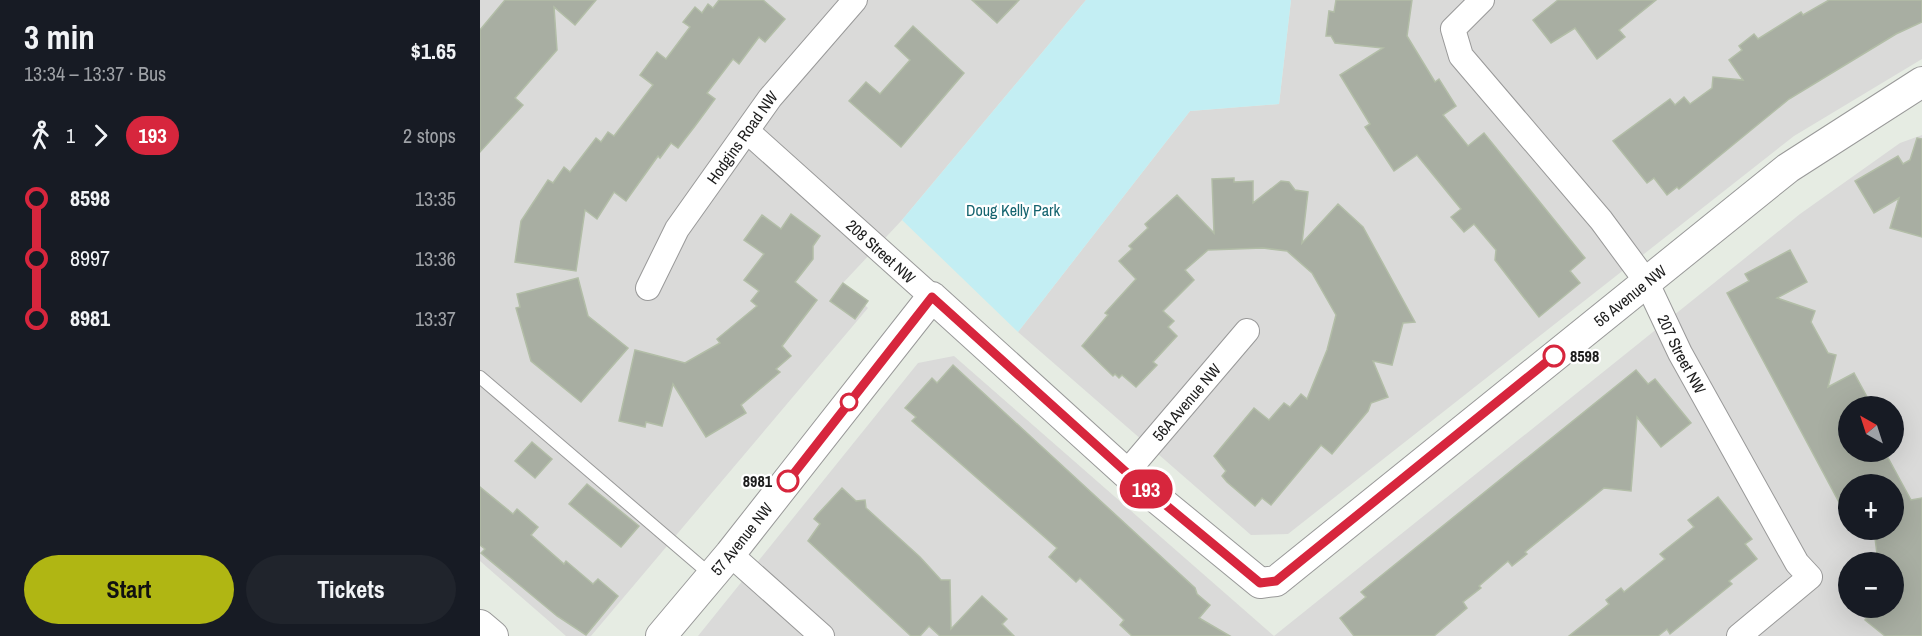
<!DOCTYPE html>
<html lang="en">
<head>
<meta charset="utf-8">
<style>
  body { margin:0; font-family:"Archivo Narrow",sans-serif; background:#20242c; color:#f1f3f6; height:100vh; display:flex; flex-direction:column; font-size:22px; white-space:nowrap }
  * { box-sizing:border-box; margin:0 }
  p { font-size:20px; color:#9ea1a6 }
  .icon { flex:none; width:33px; height:33px; fill:none; stroke:currentColor; stroke-width:2; stroke-linecap:round; stroke-linejoin:round }
  .map { position:relative; flex:1; overflow:hidden }
  .drawer { display:flex; flex-direction:column; background:#171b24; width:480px }
  .drawer>* { flex:none }
  .badge { padding:0 12px; border-radius:20px; font-size:21px; line-height:39px }
  .needle { width:39px; rotate:321deg }
  .fabs { position:absolute; left:1358px; top:396px; display:grid; gap:12px }
  .fabs a { display:grid; place-items:center; width:66px; height:66px; border-radius:50%; background:#171b24; box-shadow:0 6px 24px #0002; font-size:30px }
  .map>.badge { position:absolute; translate:-50% -50%; box-shadow:0 0 0 3px #fff }
  .legs { display:flex; align-items:center; gap:9px; height:66px; padding:0 24px; font-size:20px }
  .legs p { margin-inline-start:auto }
  .head { display:flex; align-items:center; justify-content:space-between; height:102px; padding:0 24px }
  h1 { font-size:33px; font-weight:700; line-height:45px }
  .button { display:flex; gap:12px; margin-top:auto; padding:12px 24px }
  .button a { flex:1; height:69px; border-radius:36px; background:#b0b613; color:#111; font-size:24px; font-weight:700; line-height:69px; text-align:center }
  .button a+a { background:#20242c; color:#f1f3f6 }
  ul { padding:0 24px; list-style:none }
  li { display:flex; align-items:center; gap:21px; height:60px; font-size:22px }
  li i { display:grid; place-items:center; width:9px; height:100%; margin:0 8px; background:currentColor }
  li i::after { content:''; width:15px; height:15px; margin:-8px; border:4px solid; border-radius:50%; background:#171b24 }
  li p { margin-inline-start:auto }
  li:first-child i { background:linear-gradient(#0000 50%,currentColor 0) }
  li:last-child i { background:linear-gradient(currentColor 50%,#0000 0) }
  main { display:flex; flex:1; min-height:0 }
  .map>svg:first-child { display:block }
</style>
</head>
<body>
<main>
<section class="drawer">
<div class="head"><div><h1>3 min</h1><p>13:34 – 13:37 · Bus</p></div><b>$1.65</b></div>
<div class="legs"><svg class="icon" aria-label="walk" viewBox="0 0 24 24"><circle cx="13" cy="4" r="2"/><path d="M13 8l-2 6 4 7M11 14l-3 7M7 12l3-4h3l4 4"/></svg>1<svg class="icon" aria-label="forward" viewBox="0 0 24 24"><path d="M9 5l7 7-7 7"/></svg><b class="badge" style="background:#d7263d;color:#fff">193</b><p>2 stops</p></div>
<ul>
<li><i style="color:#d7263d"></i><b>8598</b><p>13:35</p></li>
<li><i style="color:#d7263d"></i><span>8997</span><p>13:36</p></li>
<li><i style="color:#d7263d"></i><b>8981</b><p>13:37</p></li>
</ul>
<div class="button"><a>Start</a><a>Tickets</a></div>
</section>
<div class="map">
<svg width="1442" height="636" viewBox="0 0 1442 636">
  <rect width="100%" height="100%" fill="#e6ece3"/>
  <g fill="#dadad9" fill-rule="evenodd">
    <path d="M0,0H606L422,220L362,284L388,308L111,636H86L0,561Z"/>
    <path d="M811,0H1442V59L1314,136L808,534L771,535L538,332L710,111L799,104Z"/>
    <path d="M1442,135V636H218L438,363L474,356L794,636L1320,214L1420,143ZM1368,406H1413V452H1368ZM1368,484H1413V530H1368ZM1368,562H1413V608H1368Z"/>
  </g>
  <path fill="#c3eef3" d="M606,0H811L799,104L710,111L538,332L422,220Z"/>
  <g fill="#a8aea2" stroke="#b2bda7" stroke-width="1.5">
    <path d="M25,0H116L95,25L74,7L77,50L35,98L43,105L0,152V30Z"/>
    <path d="M239,0H283L305,19L285,42L279,37L259,64L253,59L227,93L235,99L215,126L198,148L191,143L180,158L178,156L146,201L134,192L117,219L105,210L96,271L35,262L41,221L68,180L73,183L84,167L90,172L116,138L121,142L128,132L134,136L173,85L160,75L177,52L186,59L210,27L203,22L215,7L222,13L228,4L233,8Z"/>
    <path d="M492,0H539L517,23Z"/>
    <path d="M856,0H932L927,36L955,82L959,79L976,106L963,115L988,146L1004,133L1105,258L1090,271L1100,283L1059,317L1015,260L1016,250L994,224L984,232L971,217L981,209L937,155L914,171L885,127L890,124L860,75L903,48L855,43L851,36H846L849,11L854,12Z"/>
    <path d="M1078,0H1176L1139,30L1145,37L1117,59L1095,28L1071,43L1053,20Z"/>
    <path d="M1349,0H1442V22L1416,34L1309,99L1199,189L1197,187L1187,195L1174,178L1167,183L1133,141L1190,99L1195,105L1204,97L1210,104L1232,88L1233,77L1263,80L1249,60L1262,50L1259,46L1274,34L1278,39L1321,12L1323,15Z"/>
    <path d="M433,26L484,73L421,147L369,101L386,82L400,94L430,60L415,46Z"/>
    <path d="M1437,138L1442,139V237L1410,228L1419,198L1394,213L1375,181L1418,156L1423,164L1430,160Z"/>
    <path d="M754,178V182L773,181V203L801,181L809,182L815,190L828,192L822,243L858,204L883,227L935,322L923,323L912,365L893,361L908,397L891,403L888,411L852,454L841,445L791,505L782,498L775,506L747,482L742,476L746,471L734,456L774,408L789,420L804,403L810,407L821,394L827,399L847,350L856,315L832,273L807,251L783,248L728,250L705,270L714,280L683,311L694,321L688,327L697,336L673,362L677,365L656,387L642,375L639,378L635,374L633,376L602,346L628,315L625,313L656,279L639,261L652,249L649,246L668,228L665,224L697,195L734,233L732,179Z"/>
    <path d="M311,214L340,236L333,246V259L315,282L337,300L302,346L311,356L296,369L300,372L261,405L266,413L226,437L193,384L182,426L166,422L165,427L139,421L155,350L205,363L240,343L237,339L277,306L271,301L279,291L264,280L284,254L264,240L282,215L301,229Z"/>
    <path d="M1310,250L1327,282L1297,298L1335,311L1331,322L1348,353L1356,355L1348,387L1374,373L1392,406H1368V452H1394L1401,459L1407,456L1431,500L1442,498V636H1405L1385,620L1395,608H1413V562H1398L1394,530H1413V484H1368V519L1247,293L1269,281L1265,274Z"/>
    <path d="M98,278L108,316L148,348L101,402L51,361L36,308L40,307L37,294Z"/>
    <path d="M363,283L388,301L375,319L350,301Z"/>
    <path d="M473,365L715,588L717,594L730,605L719,618L750,636H652L640,625L644,620L600,578L596,582L569,557L577,548L432,421L436,417L425,408L452,378L457,383Z"/>
    <path d="M1156,370L1168,384L1175,379L1211,423L1181,447L1157,417L1151,491L1124,488L1045,552L1047,554L1032,566L1028,561L999,586L1001,588L983,602L987,608L954,636H874L860,618L886,597L881,592Z"/>
    <path d="M52,442L72,459L55,478L35,461Z"/>
    <path d="M107,484L159,526L141,547L89,504Z"/>
    <path d="M0,487L33,514L37,509L58,527L51,535L84,564L86,561L113,584L118,579L138,596L106,635L77,616L1,553L5,549L0,545Z"/>
    <path d="M362,488L376,501L385,500L386,508L440,557L461,580H470L471,629L502,596L527,619L522,624L534,636H460L449,626L440,636H431L328,541L340,524L334,519L337,515Z"/>
    <path d="M1238,497L1272,539L1265,544L1277,559L1249,581L1252,584L1190,634L1187,629L1178,636H1089L1129,604L1126,600L1141,588L1144,592L1185,559L1180,554L1214,527L1208,520Z"/>
  </g>
  <g fill="none" stroke-linecap="round" stroke-linejoin="round">
    <defs>
      <path id="service" d="M0,377L231,575"/>
      <g id="minor">
        <path id="s1" d="M1002,0L973,29L981,56L1121,220L1166,281L1200,353L1317,563L1330,577L1259,636"/>
        <path id="s2" d="M267,131L452,297"/>
        <path id="s3" d="M168,288L197,229L290,98L375,0"/>
        <path id="s4" d="M646,473L767,331"/>
        <path d="M250,554L342,636"/>
      </g>
      <g id="tertiary">
        <path d="M0,625L13,636"/>
        <path id="s5" d="M181,636L250,554L452,297L646,473L780,583L796,581L1308,168L1442,82"/>
      </g>
    </defs>
    <use href="#service" stroke="#999" stroke-width="14"/>
    <use href="#minor" stroke="#999" stroke-width="26"/>
    <use href="#tertiary" stroke="#999" stroke-width="32"/>
    <use href="#service" stroke="#fff" stroke-width="12"/>
    <use href="#minor" stroke="#fff" stroke-width="24"/>
    <use href="#tertiary" stroke="#fff" stroke-width="30"/>
  </g>
  <g fill="none" stroke-linecap="round" stroke-linejoin="round">
    <defs>
      <path id="line-1" d="M308,481L452,297L646,472L780,583L796,581L1074,356"/>
    </defs>
    <use href="#line-1" stroke="#fff" stroke-width="14"/>
    <use href="#line-1" stroke="#d7263d" stroke-width="9"/>
  </g>
  <g fill="#fff" stroke="#d7263d" stroke-width="3">
    <circle cx="1074" cy="356" r="10"/>
    <circle cx="369" cy="402" r="8"/>
    <circle cx="308" cy="481" r="10"/>
  </g>
  <g text-anchor="middle" dominant-baseline="central" stroke-width="4.5" stroke-linejoin="round" paint-order="stroke">
    <g font-size="16" fill="#1c1c1c" stroke="#fff">
      <text stroke="none"><textPath href="#s3" startOffset="178">Hodgins Road NW</textPath></text>
      <text stroke="none"><textPath href="#s2" startOffset="180">208 Street NW</textPath></text>
      <text stroke="none"><textPath href="#s5" startOffset="1340">56 Avenue NW</textPath></text>
      <text stroke="none"><textPath href="#s1" startOffset="442">207 Street NW</textPath></text>
      <text stroke="none"><textPath href="#s4" startOffset="93">56A Avenue NW</textPath></text>
      <text stroke="none"><textPath href="#s5" startOffset="126">57 Avenue NW</textPath></text>
    </g>
    <g font-size="16" fill="#15646f" stroke="#fff">
      <text x="533" y="210">Doug Kelly Park</text>
    </g>
    <g font-size="16" font-weight="bold" fill="#1c1c1c" stroke="#fff" text-anchor="start">
      <text x="1090" y="356">8598</text>
      <text x="292" y="481" text-anchor="end">8981</text>
    </g>
  </g>
</svg>
<div class="fabs">
<a><svg class="needle" viewBox="-14 -14 28 28"><path d="M0-13l5 13h-10z" fill="#e53935"/><path d="M0 13l5-13h-10z" fill="#9ea1a6"/></svg></a>
<a>+</a>
<a>−</a>
</div>
<b class="badge" style="left:666px;top:489px;background:#d7263d;color:#fff">193</b>
</div>
</main>
</body>
</html>
